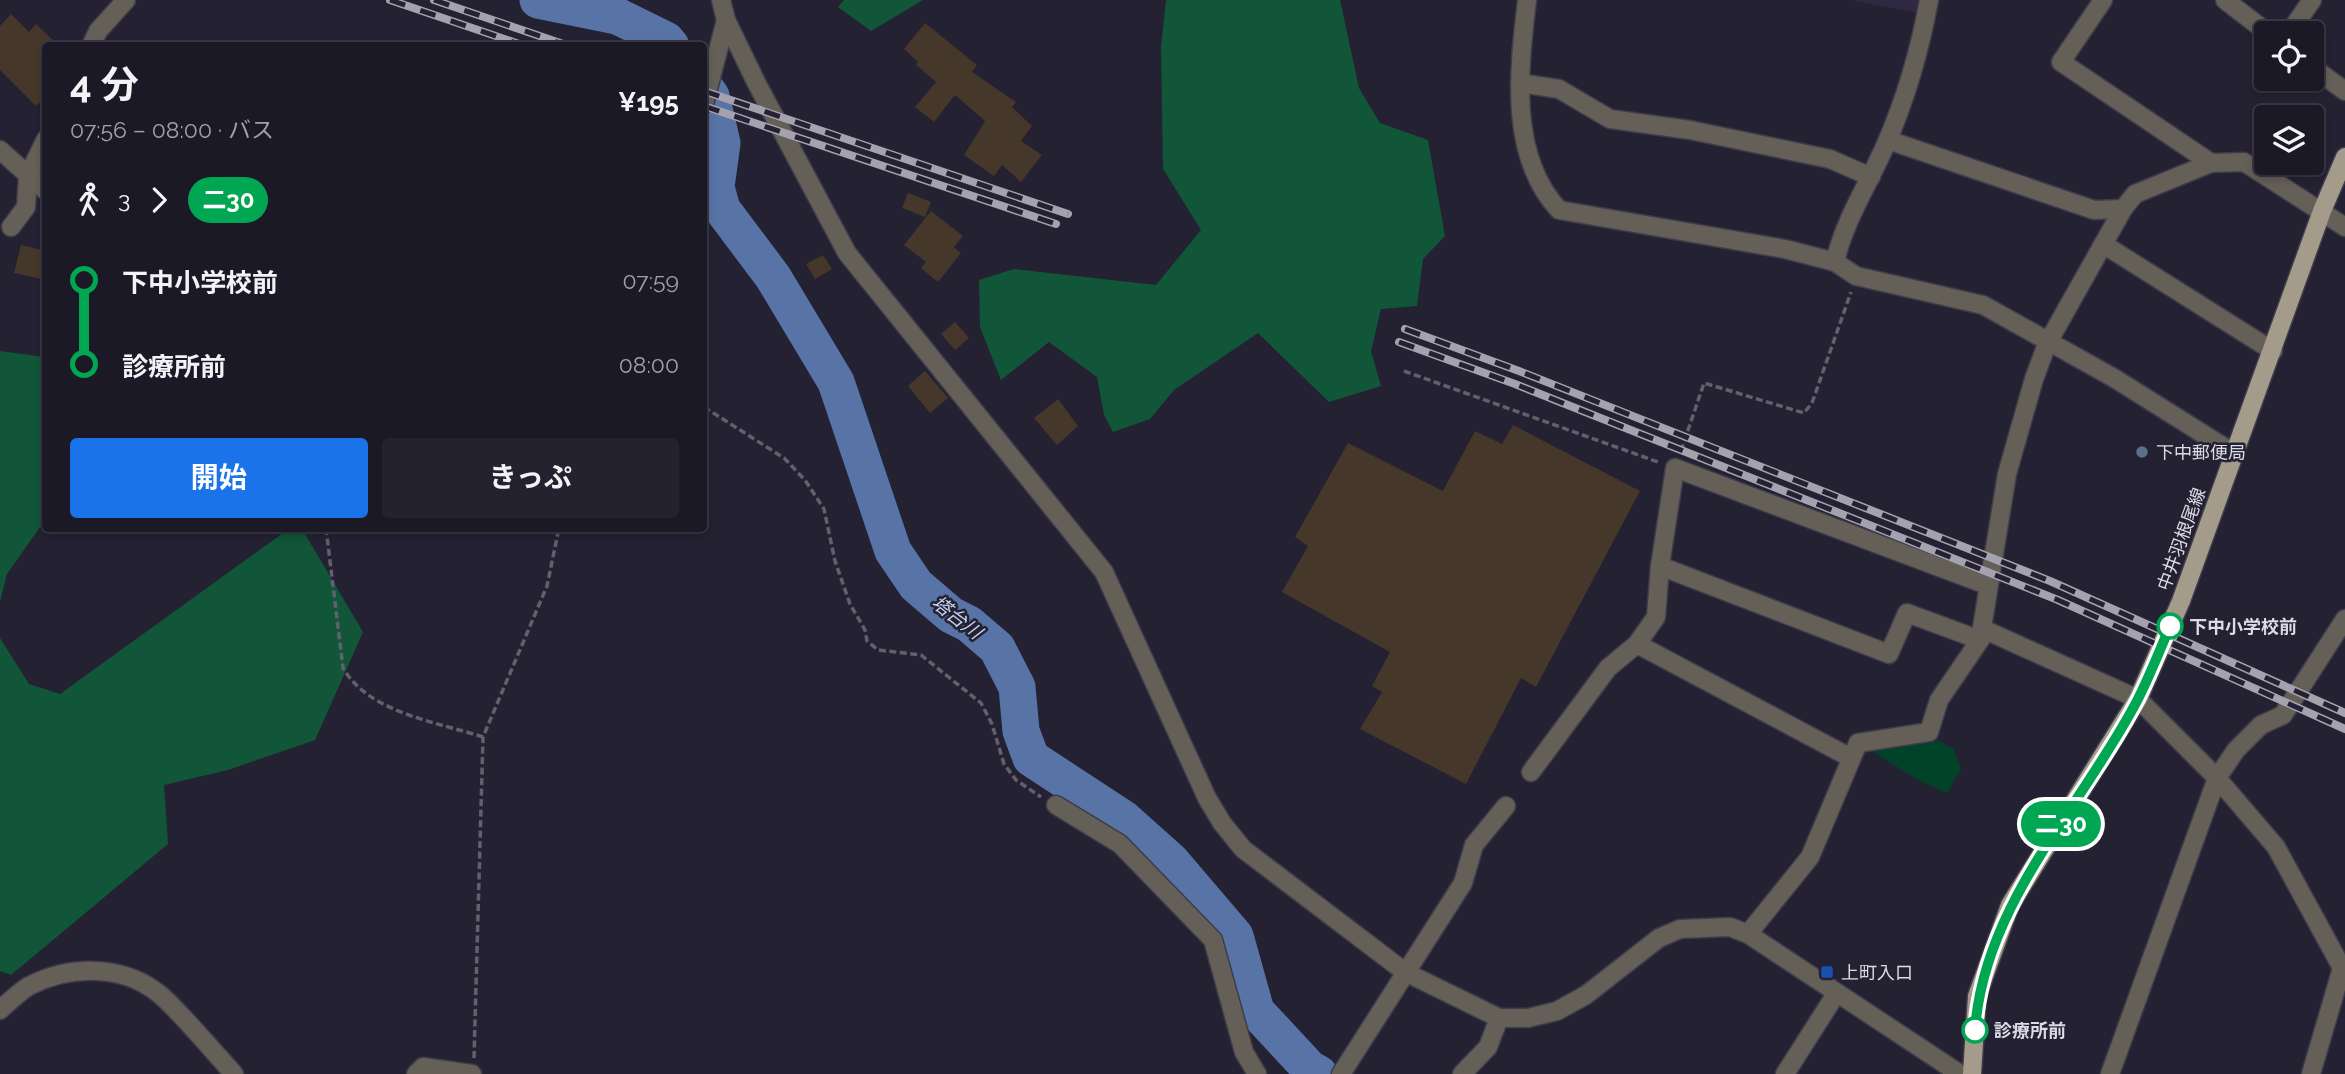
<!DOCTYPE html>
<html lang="ja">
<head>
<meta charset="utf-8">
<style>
  body { margin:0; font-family:Raleway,"Noto Sans JP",sans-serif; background:#24222e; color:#f1f3f6; height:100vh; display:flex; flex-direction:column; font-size:26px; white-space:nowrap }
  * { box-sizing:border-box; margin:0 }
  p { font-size:23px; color:#a0a0a7 }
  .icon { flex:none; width:38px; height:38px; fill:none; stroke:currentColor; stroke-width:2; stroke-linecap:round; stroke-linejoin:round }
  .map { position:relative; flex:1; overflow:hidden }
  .details { position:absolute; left:42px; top:42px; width:665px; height:490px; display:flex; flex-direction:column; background:#1b1926; border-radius:7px; box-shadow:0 4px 10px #0003,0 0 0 2px #393843 }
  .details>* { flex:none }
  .badge { padding:0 14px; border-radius:23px; font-size:24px; line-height:46px }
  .buttons { position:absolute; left:2254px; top:21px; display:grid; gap:14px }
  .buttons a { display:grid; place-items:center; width:70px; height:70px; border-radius:7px; background:#1b1926; box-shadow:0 4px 10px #0003,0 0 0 2px #393843; font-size:35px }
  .map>.badge { position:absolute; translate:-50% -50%; box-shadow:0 0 0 4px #fff }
  .legs { display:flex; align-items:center; gap:10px; height:77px; padding:0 28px; font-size:23px }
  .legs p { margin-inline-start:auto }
  .headline { display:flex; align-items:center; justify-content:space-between; height:119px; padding:0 28px }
  h1 { font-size:38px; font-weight:700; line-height:52px }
  .button { display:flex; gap:14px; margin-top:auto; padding:14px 28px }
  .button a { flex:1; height:80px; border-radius:7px; background:#1a73e8; color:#fff; font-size:28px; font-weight:700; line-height:80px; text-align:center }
  .button a+a { background:#24222e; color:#f1f3f6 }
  ul { padding:0 28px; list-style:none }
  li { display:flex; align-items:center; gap:24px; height:84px; font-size:26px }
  li i { display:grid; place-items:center; width:10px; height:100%; margin:0 9px; background:currentColor }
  li i::after { content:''; width:18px; height:18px; margin:-9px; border:5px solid; border-radius:50%; background:#1b1926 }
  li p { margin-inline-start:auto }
  li:first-child i { background:linear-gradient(#0000 50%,currentColor 0) }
  li:last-child i { background:linear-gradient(currentColor 50%,#0000 0) }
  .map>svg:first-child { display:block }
</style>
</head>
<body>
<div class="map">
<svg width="2345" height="1074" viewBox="0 0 2345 1074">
  <rect width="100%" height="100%" fill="#242132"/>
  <path fill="#2e2940" d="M1850,0H1920L1918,13Z"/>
  <path fill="#004329" d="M1930,736L1954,749L1961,769L1947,793L1918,780L1864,746Z"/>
  <g fill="#115638">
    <path d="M844,0H923L871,31L838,7Z"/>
    <path d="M1166,0H1340L1359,88L1380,123L1428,140L1445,236L1423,259L1417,306L1381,309L1371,351L1381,386L1329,402L1258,333L1174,390L1150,419L1113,432L1104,415L1097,377L1049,342L1001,380L980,327L979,280L1014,269L1156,285L1201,230L1163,169L1161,47Z"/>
    <path d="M0,351L45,357V520L7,574L0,602Z"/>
    <path d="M290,528L302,529L363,632L315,740L228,770L164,785L168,844L11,975L0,971V638L29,684L60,694Z"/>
  </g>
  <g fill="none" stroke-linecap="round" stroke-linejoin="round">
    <g stroke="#5873a5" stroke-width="37">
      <path d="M538,0L617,16L666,40L671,46"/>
      <path d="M704,86L711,96L722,143L716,187L722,209L773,277L836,382L893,551L916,585L951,615L969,624L997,648L1017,687L1021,731L1031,758L1124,819L1171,861L1235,936L1256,1011L1310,1069L1319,1074"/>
    </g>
  </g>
  <g fill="#453729">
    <path d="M11,14L29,32L36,24L59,46H46V96L36,106L0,70V26Z"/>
    <path d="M925,23L977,65L972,72L1016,102L1012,107L1032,126L1021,141L1042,155L1021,182L1002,165L994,176L964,155L985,121L955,95L934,122L915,107L936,82L916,65L918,62L904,49Z"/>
    <path d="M908,193L931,202L925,217L902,208Z"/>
    <path d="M931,211L963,236L954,247L961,253L938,282L921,268L926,262L904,245Z"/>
    <path d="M21,245L46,251V280L14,273Z"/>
    <path d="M823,255L832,269L815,279L806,264Z"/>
    <path d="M955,322L969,338L955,350L941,334Z"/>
    <path d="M925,371L948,398L930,413L908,386Z"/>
    <path d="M1058,399L1078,426L1057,445L1034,418Z"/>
    <path d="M1513,425L1640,491L1536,687L1521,678L1466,784L1360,729L1382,692L1372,686L1390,652L1282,592L1308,546L1295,537L1348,443L1443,491L1475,431L1502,444Z"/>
  </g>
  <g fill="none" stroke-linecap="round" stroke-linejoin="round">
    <defs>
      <g id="minor">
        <path d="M721,0L726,20L757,84L847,253L1104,572L1207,798L1222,823L1243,849L1405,972L1499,1018H1528L1557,1011L1586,995L1659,938L1680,929L1730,927L1748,934L1960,1074"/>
        <path d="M1527,0C1519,69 1508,155 1559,210L1785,249L1835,262L1856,276L1983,305L2114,378L2235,454"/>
        <path d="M2103,0L2061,62L2211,163"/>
        <path d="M2225,0L2268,33"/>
        <path d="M2289,33L2312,0"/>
        <path d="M91,46L98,31L126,0"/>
        <path d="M2312,67L2345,91"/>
        <path d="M1520,83L1559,89L1610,119L1690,130L1830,159L1871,177"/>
        <path d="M704,104L726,20"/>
        <path d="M1888,140L2094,210L2123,209"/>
        <path d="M0,150L46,191"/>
        <path d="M11,227L26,207L28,176L46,139"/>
        <path d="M2103,244L2273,351"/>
        <path d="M1835,262C1844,221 1869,183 1886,144C1906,98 1920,49 1929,0"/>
        <path d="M1660,566L1889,654L1907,613L1980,640"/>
        <path d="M1983,629L2138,699L2217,778L2276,847L2342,968"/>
        <path d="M1637,644L1851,758"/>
        <path d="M1531,772L1608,668L1637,644L1656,617L1660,566L1675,468L1987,585"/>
        <path d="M1056,805L1120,844L1213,940L1244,1052L1257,1074"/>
        <path d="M1748,934L1810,857L1858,743L1929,732L1939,700L1980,640L2007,474L2034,379L2047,344L2123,209L2135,194L2211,163L2244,162L2345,227"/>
        <path d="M0,1010C9,1002 19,992 29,986C72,964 128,964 165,999C189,1022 211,1049 234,1074"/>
        <path d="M416,1074L423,1067L472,1074"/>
        <path d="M1341,1074L1463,883L1474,845L1506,806"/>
        <path d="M1462,1074L1488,1047L1499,1018"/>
        <path d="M1785,1074L1836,994"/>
        <path d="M2110,1074L2217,778L2236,750L2261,725L2283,715L2345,619"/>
        <path d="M2311,1074L2342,968L2345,966"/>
      </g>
      <path id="major" d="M1972,1074L1977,996L2010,905L2138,699L2181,601L2322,211L2345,157"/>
    </defs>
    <use href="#minor" stroke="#3e3b4b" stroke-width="21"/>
    <use href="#major" stroke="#3e3b4b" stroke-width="21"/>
    <g stroke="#625f6e" stroke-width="3.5" stroke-dasharray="7 3.5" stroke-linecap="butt">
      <path d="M1404,371L1658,462"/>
      <path d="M704,407L784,458L805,480L824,509L835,561L850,604L865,630L867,641L878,650L921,655L981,703L992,724L1004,764L1016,780L1041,797"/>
      <path d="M1681,451L1704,383L1804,413L1812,403L1851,292"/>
      <path d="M326,528L343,668C369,713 437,722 483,737"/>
      <path d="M474,1058L483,737L547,586L559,528"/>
    </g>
    <use href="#minor" stroke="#645f57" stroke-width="18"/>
    <use href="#major" stroke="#a49b8a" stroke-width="18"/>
    <defs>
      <g id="rail">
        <path d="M390,0L525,46"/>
        <path d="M434,0L569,46"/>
        <path d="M704,91L1068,214"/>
        <path d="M704,106L1056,224"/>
        <path d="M1405,329L1519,371L2050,581L2345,713"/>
        <path d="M1399,342L1515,384L2058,600L2345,729"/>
      </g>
    </defs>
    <use href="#rail" stroke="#a5a2af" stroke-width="8"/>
    <use href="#rail" stroke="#242132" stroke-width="5" stroke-dasharray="16" stroke-linecap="butt"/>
  </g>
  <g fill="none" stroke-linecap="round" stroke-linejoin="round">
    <defs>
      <path id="line-1" d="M1975,1030C1984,903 2082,807 2138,699C2150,675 2160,650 2170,626"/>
    </defs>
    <use href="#line-1" stroke="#fff" stroke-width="16"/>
    <use href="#line-1" stroke="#00a651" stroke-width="10"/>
  </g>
  <circle fill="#5c6f8a" stroke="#242132" stroke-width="2.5" cx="2142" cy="452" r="7"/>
  <g fill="#fff" stroke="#00a651" stroke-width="3.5">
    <circle cx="2170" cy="626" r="12"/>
    <circle cx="1975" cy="1030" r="12"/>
  </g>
  <rect fill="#1a4fb4" stroke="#242132" stroke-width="2.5" x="1820" y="965" width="14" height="14" rx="3.5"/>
  <g text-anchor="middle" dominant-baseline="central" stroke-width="5" stroke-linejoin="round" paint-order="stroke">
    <g font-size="18" fill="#dcdae5" stroke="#242132" text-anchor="start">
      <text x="2156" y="452">下中郵便局</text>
      <text x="1841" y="972">上町入口</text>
    </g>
    <g font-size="18" fill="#dcdae5" stroke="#242132">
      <text transform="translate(2181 539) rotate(-70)">中井羽根尾線</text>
    </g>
    <g font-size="18" font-weight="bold" fill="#dcdae5" stroke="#242132" text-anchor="start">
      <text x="2189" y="626">下中小学校前</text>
      <text x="1994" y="1030">診療所前</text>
    </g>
    <g font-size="19" font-style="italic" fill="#c2d2f0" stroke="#242132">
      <text transform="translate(957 617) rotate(38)">塔台川</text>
    </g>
  </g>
</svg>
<div class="buttons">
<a><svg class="icon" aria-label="locate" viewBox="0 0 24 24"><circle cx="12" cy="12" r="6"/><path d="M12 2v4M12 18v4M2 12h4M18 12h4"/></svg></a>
<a><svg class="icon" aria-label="layers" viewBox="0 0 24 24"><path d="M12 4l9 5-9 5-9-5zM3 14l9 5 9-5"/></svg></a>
</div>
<b class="badge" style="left:2061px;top:824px;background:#00a651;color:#fff">二30</b>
<section class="details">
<div class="headline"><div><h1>4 分</h1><p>07:56 – 08:00 · バス</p></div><b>¥195</b></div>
<div class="legs"><svg class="icon" aria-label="walk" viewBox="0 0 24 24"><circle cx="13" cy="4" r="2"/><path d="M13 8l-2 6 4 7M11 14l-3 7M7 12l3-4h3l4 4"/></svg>3<svg class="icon" aria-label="forward" viewBox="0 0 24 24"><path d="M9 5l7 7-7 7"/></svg><b class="badge" style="background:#00a651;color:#fff">二30</b></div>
<ul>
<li><i style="color:#00a651"></i><b>下中小学校前</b><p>07:59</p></li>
<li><i style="color:#00a651"></i><b>診療所前</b><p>08:00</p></li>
</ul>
<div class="button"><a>開始</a><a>きっぷ</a></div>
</section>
</div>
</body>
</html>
